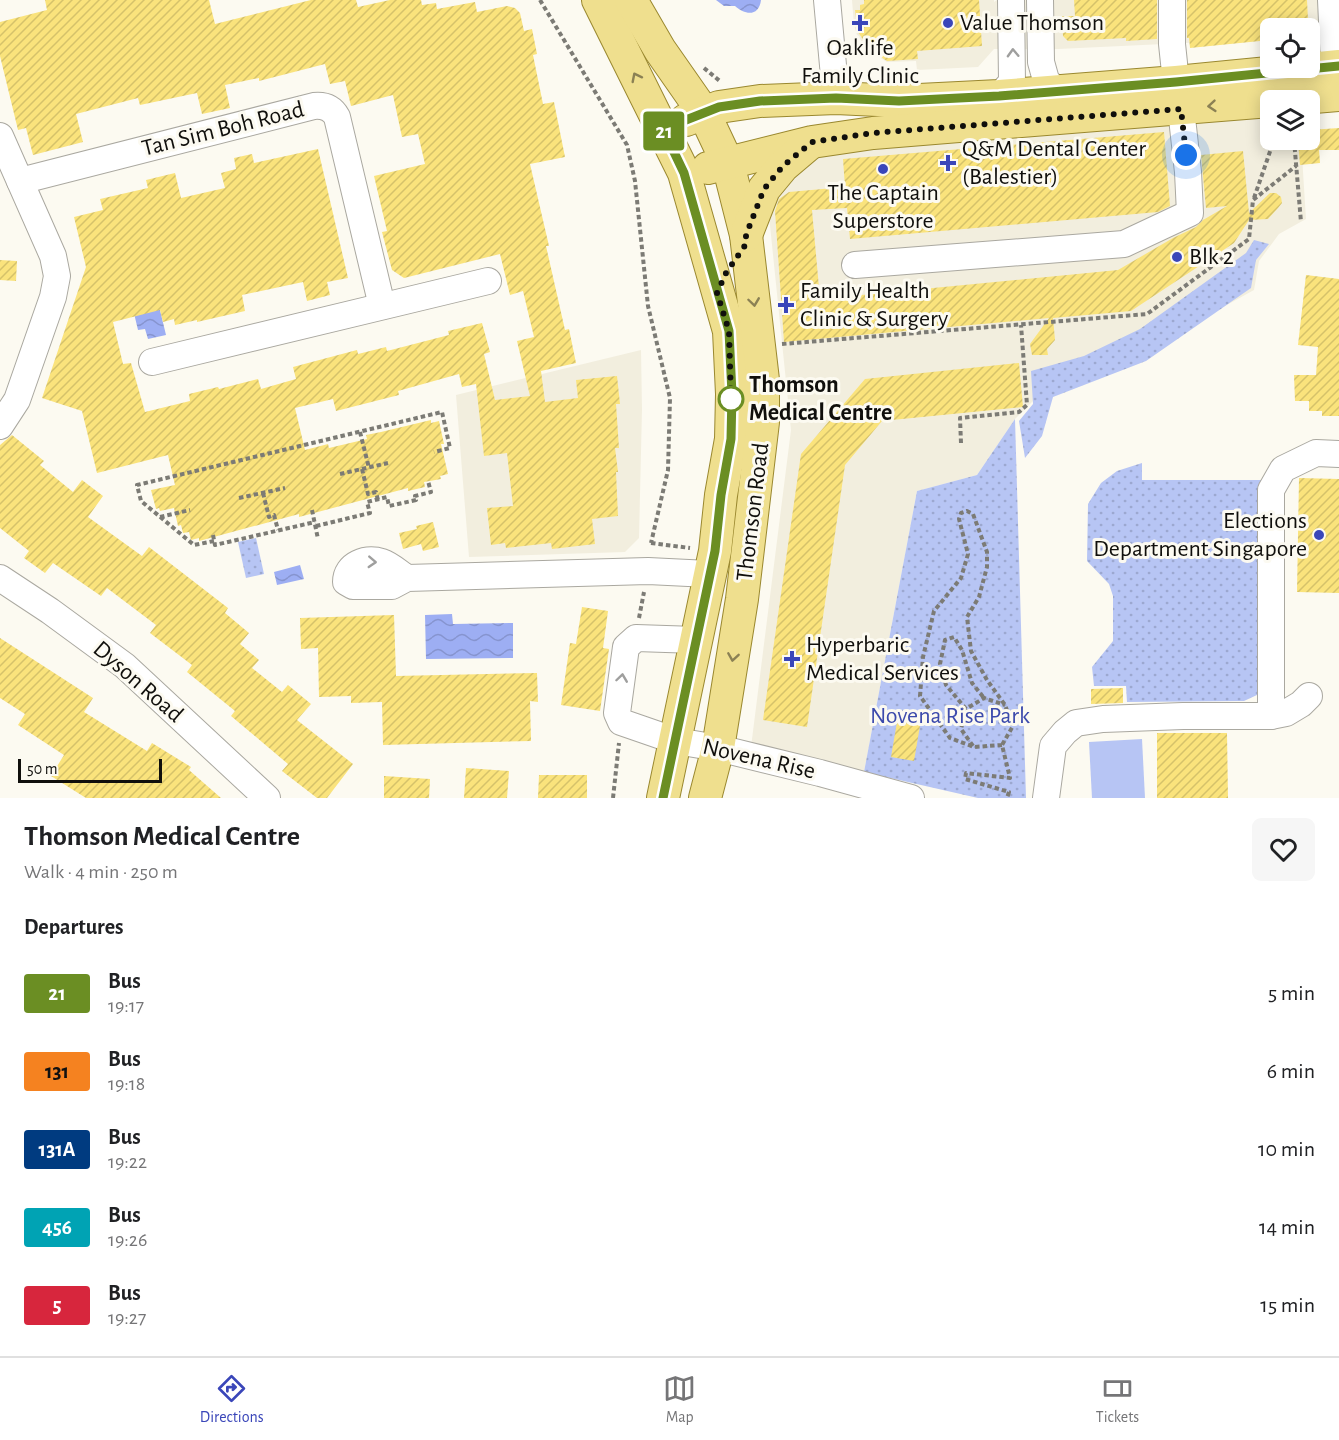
<!DOCTYPE html>
<html lang="en">
<head>
<meta charset="utf-8">
<style>
  body { margin:0; font-family:"Alegreya Sans",sans-serif; background:#f6f6f6; color:#202124; height:100vh; display:flex; flex-direction:column; font-size:22px; white-space:nowrap }
  * { box-sizing:border-box; margin:0 }
  p { font-size:20px; color:#757577 }
  .icon { flex:none; width:33px; height:33px; fill:none; stroke:currentColor; stroke-width:2; stroke-linecap:round; stroke-linejoin:round }
  .map { position:relative; height:798px; overflow:hidden }
  .drawer { display:flex; flex-direction:column; background:#fff; flex:1 }
  .drawer>* { flex:none }
  .badge { padding:0 12px; border-radius:4px; font-size:21px; line-height:39px }
  .tools { position:absolute; left:1260px; top:18px; display:grid; gap:12px }
  .tools a { display:grid; place-items:center; width:60px; height:60px; border-radius:9px; background:#fff; box-shadow:0 3px 15px #0003; font-size:30px }
  .scale { position:absolute; left:18px; bottom:15px; width:144px; box-sizing:border-box; padding-left:6px; border:3px solid #100f0c; border-top:0; font-size:16px; line-height:21px; white-space:nowrap; color:#100f0c; -webkit-text-stroke:4px #fcfaf1; paint-order:stroke }
  .you { position:absolute; width:30px; height:30px; margin:-15px; border:4px solid #fff; border-radius:50%; background:#1a73e8; box-shadow:0 0 0 9px #1a73e833 }
  .map>.badge { position:absolute; translate:-50% -50%; box-shadow:0 0 0 3px #fff }
  h2 { padding:0 24px; font-size:22px; line-height:54px }
  .round { display:grid; place-items:center; flex:none; width:63px; height:63px; border-radius:9px; background:#f6f6f6 }
  .headline { display:flex; align-items:center; justify-content:space-between; height:102px; padding:0 24px }
  h1 { font-size:28px; font-weight:700; line-height:45px }
  ul { padding:0; list-style:none }
  li { display:flex; align-items:center; gap:18px; height:78px; padding:0 24px }
  li div { flex:1 }
  li b { display:block; font-size:22px }
  li em { font-style:normal }
  li .badge { min-width:66px; font-weight:700; text-align:center }
  .tabs { display:flex; justify-content:space-around; align-items:center; height:84px; border-top:2px solid #e0e0e0; background:#fff; font-size:16px; color:#757577 }
  .tabs a { display:grid; justify-items:center; gap:3px }
  .tabs .active { color:#3a46b9 }
  .map>svg:first-child { display:block }
</style>
</head>
<body>
<div class="map">
<svg width="1339" height="798" viewBox="0 0 1339 798">
  <defs>
    <pattern id="grass-dots" width="8" height="8" patternUnits="userSpaceOnUse" patternTransform="scale(1.5)"><rect width="8" height="8" fill="#b7c5f4"/><path d="M2 2h.1M6 6h.1" fill="none" stroke="#9ca8d0" stroke-width="1.8" stroke-linecap="round"/></pattern>
    <pattern id="water-waves" width="16" height="10" patternUnits="userSpaceOnUse" patternTransform="scale(1.5)"><rect width="16" height="10" fill="#9daef3"/><path d="M0 5q4-4 8 0t8 0" fill="none" stroke="#8694cf"/></pattern>
    <pattern id="building-hatch" width="6" height="6" patternUnits="userSpaceOnUse" patternTransform="scale(1.5)"><rect width="6" height="6" fill="#fae37c"/><path d="M-1 1l2-2M0 6l6-6M5 7l2-2" fill="none" stroke="#d5c26a"/></pattern>
  </defs>
  <rect width="100%" height="100%" fill="#fcfaf1"/>
  <g fill="#f2eede">
    <path d="M852,0H994V2L997,0H1339L1323,36L1310,37V28H1270V39L1058,49H994L978,67L917,70L916,61L887,62L869,51L857,35L854,25Z"/>
    <path d="M1270,115V140H1301L1306,219L1279,234L1259,261L1254,290L1147,349L1045,389L1015,419L977,475L917,491L864,772L751,747L791,430L768,206L779,182L833,150Z"/>
    <path d="M641,350L642,409L639,538L625,552L469,557L456,395Z"/>
  </g>
  <g fill="url(#grass-dots)">
    <path d="M1254,240L1269,244L1256,260L1251,288L1146,361L1053,397L1042,436L1025,458L1019,421L1033,404L1031,371L1084,356L1140,329L1246,253Z"/>
    <path d="M1015,419L1026,798H978L864,772L917,491L977,475Z"/>
    <path d="M1142,463V480H1264L1257,695L1244,701L1127,702L1126,686H1094L1092,667L1113,641V596L1109,584L1087,561L1088,504L1101,483L1117,471Z"/>
    <path d="M256,538L264,574L246,578L238,542Z"/>
  </g>
  <path fill="#b7c5f4" d="M1142,739L1145,798H1092L1089,742Z"/>
  <g fill="url(#water-waves)">
    <path d="M716,0H761C759,17 745,15 735,6H724Z"/>
    <path d="M132,305L160,310L166,335L148,339L145,329L138,330Z"/>
    <path d="M300,565L304,579L277,585L274,572Z"/>
    <path d="M452,614L453,624L513,623V658L426,659L425,615Z"/>
  </g>
  <g fill="url(#building-hatch)">
    <path d="M45,0H209L215,24L311,0H356L358,7L390,0H421L422,5L436,3L437,9L475,2L477,12L507,6L515,8L520,13L524,31L532,29L537,54L533,55L543,104L554,102L565,157L530,164L549,246H546L565,330L569,329L576,363L541,371L545,402L578,398L576,380L617,376L620,404H616L619,448H615L618,472H616L618,516L592,519L595,544L552,549L551,543L506,548L505,543L491,545L487,508L513,506L507,453L484,456L476,384L462,387L459,374L398,391L399,395L336,411L333,399L295,408L305,450L328,444L329,448L367,439L366,435L381,432L431,420V423L439,421L444,444H441L448,474L440,476L441,479L424,482L425,487L408,491V488L299,517V514L199,541V538L191,540L189,532L183,533L181,525L178,526L174,508L160,511L159,508L156,509L151,490L175,485L168,455L97,473L82,411L42,398L86,267L74,217L103,210L100,199L148,188L146,180L175,173L181,198L225,188L221,173L236,169L234,158L252,154L254,163L318,149L348,278L327,282L330,295L307,301L303,282L242,295L245,311L197,322V320L175,325L174,319L163,322L160,310L113,322L123,364L131,363L145,412L190,401L189,394L218,387L219,389L258,379L261,389L296,379L293,367L357,350L358,354L386,347L387,351L449,335L448,331L482,323L490,352L484,354L495,400L530,396L517,341L534,337L523,291L510,295L500,254L404,278L392,270L382,232L387,231L374,176L425,164L418,134L402,137L393,95L351,106L345,81L330,84L325,64L259,81V78L225,85L230,108L202,114L197,93L140,105L138,98L76,114L83,142L33,155L26,128L18,130L0,56V22L47,10Z"/>
    <path d="M864,0H979L982,46L917,51L918,59L887,61L870,50L858,32L855,10H860V5L864,4Z"/>
    <path d="M1074,0H1157V39L1126,41V38L1068,41L1063,36L1062,16H1075Z"/>
    <path d="M1187,0H1307L1308,20L1301,28H1270V40L1190,48L1189,38H1187Z"/>
    <path d="M1339,128V150H1319L1320,163L1300,165L1298,140H1310V130Z"/>
    <path d="M1164,132L1170,206L1158,212L850,239L847,208L812,210L820,299L1118,270L1173,238L1196,227L1203,220L1227,206L1206,208L1201,155L1243,151L1249,213L1270,193H1276L1281,197L1282,203L1278,208L1268,219L1249,220L1234,243L1131,311L1053,318L1055,340L1047,349L1048,355H1032L1030,344L1049,318L784,342L775,211L779,199L789,192L845,187L843,159Z"/>
    <path d="M0,260L17,261L16,281L0,280Z"/>
    <path d="M1306,275L1339,279V416H1322V411H1309V401H1295L1294,375H1316L1318,347L1298,345Z"/>
    <path d="M1019,363L1023,407L882,421L845,465L807,727L763,720L801,454L865,379Z"/>
    <path d="M12,435L44,461L40,465L73,492L82,480L103,496L88,517L142,556L149,547L228,608L225,613L249,633L240,644L259,660L252,668L282,692L288,685L311,704L297,720L353,764L327,798H317L282,771L288,764L231,716L235,711L187,672L192,665L150,633L156,625L107,588L101,596L53,563L45,573L24,558L29,551L0,528V445Z"/>
    <path d="M1299,478L1339,479V593L1297,592Z"/>
    <path d="M433,522L439,547L423,551L421,544L403,549L399,533L417,529L416,526Z"/>
    <path d="M582,607L608,611L603,648L609,649L600,711L561,705L570,643L576,644Z"/>
    <path d="M394,615L396,676L537,673L538,702L530,701L531,741L383,745L382,702L351,703V696L319,697L318,648L301,649L300,618Z"/>
    <path d="M0,638L93,698L84,712L147,751L152,743L191,767L189,770L221,798H86L51,776L64,755L18,725L25,714L0,698Z"/>
    <path d="M1123,688V703L1091,704V689Z"/>
    <path d="M898,716L921,720L914,761L891,757Z"/>
    <path d="M1157,733H1227L1228,798H1157Z"/>
    <path d="M466,768L509,771L507,798H464Z"/>
    <path d="M539,775H587V798H538Z"/>
    <path d="M384,776L430,779L429,798H384Z"/>
  </g>
  <g fill="none" stroke-linecap="round" stroke-linejoin="round">
    <defs>
      <g id="minor">
        <path d="M827,0L836,98"/>
        <path d="M1040,0L1041,62L1046,80L1056,91"/>
        <path d="M1172,0V44L1176,82"/>
        <path d="M1331,0L1335,86"/>
        <path d="M999,96L1012,82L1011,0"/>
        <path d="M0,136L53,256L57,276L53,297L17,400L0,426"/>
        <path d="M20,181L314,106C324,105 332,108 337,117L382,306"/>
        <path d="M855,265L1124,244L1190,213L1188,172L1181,109"/>
        <path d="M152,362L488,281"/>
        <path d="M0,578L50,611L125,666L267,798"/>
        <path d="M407,578C399,573 391,565 382,562C366,557 346,564 346,582L353,586H392L407,578L648,571L709,574"/>
        <path d="M696,640L636,638L626,647L617,713L621,722L676,741L718,748L820,773L911,798"/>
        <path d="M1271,716V490L1283,469L1316,453L1339,454"/>
        <path d="M1046,798L1053,746L1065,732L1076,723L1103,719L1183,716H1271L1286,713L1301,704L1309,696"/>
      </g>
      <g id="major">
        <path d="M598,0L684,173L729,331L732,394L731,439L721,495L715,551L663,798"/>
        <path d="M631,0L660,50L704,113L728,164L746,235L763,380V422L742,599L718,748L705,798"/>
        <path d="M1279,100L1339,95"/>
        <path d="M686,120L719,107L760,101L836,98L899,101L999,96L1176,82L1339,66"/>
        <path d="M708,168L812,142L873,133L1270,101"/>
        <path d="M746,235L764,189L783,166L809,144"/>
      </g>
    </defs>
    <use href="#minor" stroke="#aaa8a0" stroke-width="28"/>
    <use href="#major" stroke="#9a882f" stroke-width="34"/>
    <g stroke="#7c7b75" stroke-width="4" stroke-dasharray="4.5 3" stroke-linecap="butt">
      <path d="M540,0L627,145L635,181L648,306L670,398L668,470L651,543"/>
      <path d="M704,68L721,82"/>
      <path d="M1294,140L1301,222"/>
      <path d="M1254,198L1274,140"/>
      <path d="M782,344L1147,314L1249,239L1253,200L1296,166"/>
      <path d="M360,432L369,468"/>
      <path d="M961,443L960,418L1019,412L1027,405L1021,325"/>
      <path d="M362,469L368,494L376,492L378,500"/>
      <path d="M340,474L388,463"/>
      <path d="M263,493L269,517L274,515L278,530"/>
      <path d="M239,498L285,488"/>
      <path d="M312,510L318,539"/>
      <path d="M160,517L190,510"/>
      <path d="M316,526L370,513L367,502L387,497L389,506L416,500L415,496L431,492L428,481"/>
      <path d="M213,535L215,545L315,522"/>
      <path d="M214,541L194,545L141,501L137,485L442,412L450,448L434,452"/>
      <path d="M651,543L690,548"/>
      <path d="M639,618L644,592"/>
      <path d="M966,709L946,685L940,664L945,640L954,637L962,650L972,683L984,698"/>
      <path d="M1002,745L974,747L950,738L920,696L923,657L934,611L961,578L968,554L959,519L961,513L967,511L973,514L987,552V567L979,597L967,617L971,651L987,680L1005,705L1013,726L1002,745L1010,778L966,773L965,779L1009,792L1007,798"/>
      <path d="M973,746L961,729L966,709L984,698L1005,705"/>
      <path d="M613,798L619,743"/>
    </g>
    <use href="#minor" stroke="#fff" stroke-width="26"/>
    <use href="#major" stroke="#efdf8e" stroke-width="32"/>
  </g>
  <defs><path id="oneway-chevron" d="M-2-3.5L2.5 0L-2 3.5" fill="none" stroke-width="1.6" stroke-linecap="round" stroke-linejoin="round" transform="scale(1.5)"/></defs>
  <g stroke="#9f9f9e">
    <use href="#oneway-chevron" transform="translate(1013 53) rotate(-92)"/>
    <use href="#oneway-chevron" transform="translate(372 562) rotate(3)"/>
    <use href="#oneway-chevron" transform="translate(622 678) rotate(-82)"/>
  </g>
  <g stroke="#8b8154">
    <use href="#oneway-chevron" transform="translate(636 77) rotate(-117)"/>
    <use href="#oneway-chevron" transform="translate(1212 106) rotate(175)"/>
    <use href="#oneway-chevron" transform="translate(754 302) rotate(82)"/>
    <use href="#oneway-chevron" transform="translate(733 657) rotate(99)"/>
  </g>
  <g fill="none" stroke-linecap="round" stroke-linejoin="round">
    <defs>
      <path id="line" d="M663,798L715,551L721,495L731,439L732,394L729,331L684,173L663,129L719,107L760,101L836,98L899,101L999,96L1176,82L1339,66"/>
    </defs>
    <use href="#line" stroke="#fff" stroke-width="14"/>
    <use href="#line" stroke="#6b8e23" stroke-width="9"/>
    <path stroke="#100f0c" stroke-width="6" stroke-dasharray="0 10.8" d="M731,399L729,331L717,293L726,273L746,244V235L764,189L783,166L812,142L873,133L1181,109L1186,155"/>
  </g>
  <g fill="#3a46b9" stroke="#fcfaf1" stroke-width="2">
    <path d="M857 14h6v6h6v6h-6v6h-6v-6h-6v-6h6z"/>
    <circle cx="948" cy="23" r="6"/>
    <path d="M945 154h6v6h6v6h-6v6h-6v-6h-6v-6h6z"/>
    <circle cx="883" cy="169" r="6"/>
    <circle cx="1177" cy="257" r="6"/>
    <path d="M783 296h6v6h6v6h-6v6h-6v-6h-6v-6h6z"/>
    <circle cx="1319" cy="535" r="6"/>
    <path d="M789 650h6v6h6v6h-6v6h-6v-6h-6v-6h6z"/>
  </g>
  <circle fill="#fff" stroke="#6b8e23" stroke-width="3" cx="731" cy="399" r="12"/>
  <g text-anchor="middle" dominant-baseline="central" stroke-width="6" stroke-linejoin="round" paint-order="stroke">
    <g font-size="24" fill="#100f0c" stroke="#fcfaf1" text-anchor="start">
      <text x="960" y="23">Value Thomson</text>
      <text x="860" y="48" text-anchor="middle">Oaklife<tspan x="860" dy="28">Family Clinic</tspan></text>
      <text x="962" y="149">Q&amp;M Dental Center<tspan x="962" dy="28">(Balestier)</tspan></text>
      <text x="883" y="193" text-anchor="middle">The Captain<tspan x="883" dy="28">Superstore</tspan></text>
      <text x="1189" y="257">Blk 2</text>
      <text x="800" y="291">Family Health<tspan x="800" dy="28">Clinic &amp; Surgery</tspan></text>
      <text x="1307" y="521" text-anchor="end">Elections<tspan x="1307" dy="28">Department Singapore</tspan></text>
      <text x="806" y="645">Hyperbaric<tspan x="806" dy="28">Medical Services</tspan></text>
    </g>
    <g font-size="24" fill="#100f0c" stroke="#fcfaf1">
      <text transform="translate(223 129) rotate(-14)">Tan Sim Boh Road</text>
      <text transform="translate(753 512) rotate(-83)">Thomson Road</text>
      <text transform="translate(138 682) rotate(41)">Dyson Road</text>
      <text transform="translate(759 759) rotate(13)">Novena Rise</text>
    </g>
    <g font-size="24" font-weight="bold" fill="#100f0c" stroke="#fcfaf1" text-anchor="start">
      <text x="749" y="385">Thomson<tspan x="749" dy="28">Medical Centre</tspan></text>
    </g>
    <g font-size="24" fill="#3c4aac" stroke="#fcfaf1">
      <text x="950" y="716">Novena Rise Park</text>
    </g>
  </g>
</svg>
<div class="tools">
<a><svg class="icon" aria-label="locate" viewBox="0 0 24 24"><circle cx="12" cy="12" r="6"/><path d="M12 2v4M12 18v4M2 12h4M18 12h4"/></svg></a>
<a><svg class="icon" aria-label="layers" viewBox="0 0 24 24"><path d="M12 4l9 5-9 5-9-5zM3 14l9 5 9-5"/></svg></a>
</div>
<div class="scale">50 m</div>
<div class="you" style="left:1186px;top:155px"></div>
<b class="badge" style="left:664px;top:131px;background:#6b8e23;color:#fff">21</b>
</div>
<section class="drawer">
<div class="headline"><div><h1>Thomson Medical Centre</h1><p>Walk · 4 min · 250 m</p></div><a class="round"><svg class="icon" aria-label="heart" viewBox="0 0 24 24"><path d="M12 20l-8-8c-3-5 5-10 8-4 3-6 11-1 8 4z"/></svg></a></div>
<h2>Departures</h2>
<ul>
<li><span class="badge" style="background:#6b8e23;color:#fff">21</span><div><b>Bus</b><p>19:17</p></div><em>5 min</em></li>
<li><span class="badge" style="background:#f58220;color:#111">131</span><div><b>Bus</b><p>19:18</p></div><em>6 min</em></li>
<li><span class="badge" style="background:#003b80;color:#fff">131A</span><div><b>Bus</b><p>19:22</p></div><em>10 min</em></li>
<li><span class="badge" style="background:#00a3b4;color:#fff">456</span><div><b>Bus</b><p>19:26</p></div><em>14 min</em></li>
<li><span class="badge" style="background:#d7263d;color:#fff">5</span><div><b>Bus</b><p>19:27</p></div><em>15 min</em></li>
</ul>
</section>
<nav class="tabs">
<a class="active"><svg class="icon" aria-label="directions" viewBox="0 0 24 24"><path d="M12 3l9 9-9 9-9-9zM9 14v-3h6M13 9l2 2-2 2"/></svg>Directions</a>
<a><svg class="icon" aria-label="map" viewBox="0 0 24 24"><path d="M3 6l6-2 6 2 6-2v14l-6 2-6-2-6 2zM9 4v14M15 6v14"/></svg>Map</a>
<a><svg class="icon" aria-label="tickets" viewBox="0 0 24 24"><path d="M3 7h18v10H3zM15 7v10"/></svg>Tickets</a>
</nav>
</body>
</html>
